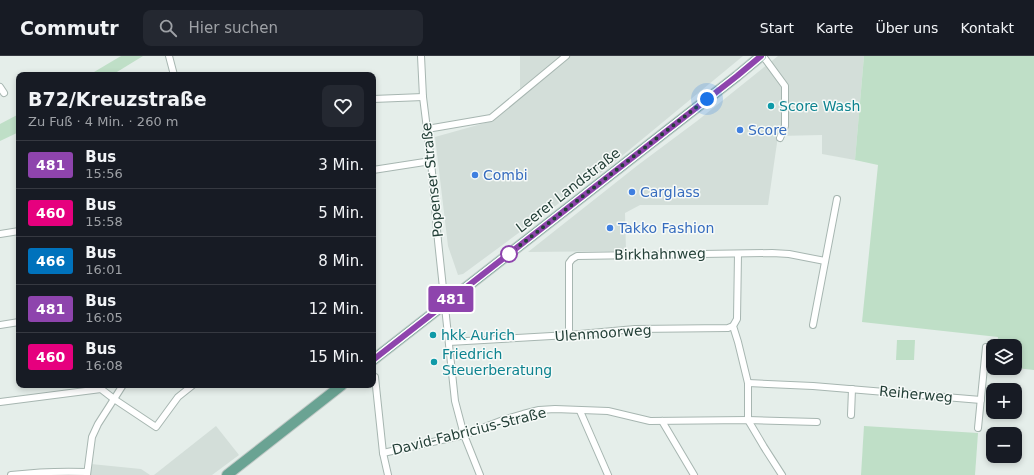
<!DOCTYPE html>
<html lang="de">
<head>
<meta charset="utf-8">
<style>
  body { margin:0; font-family:"DejaVu Sans",sans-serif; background:#242831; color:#f1f3f6; height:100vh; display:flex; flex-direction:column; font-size:15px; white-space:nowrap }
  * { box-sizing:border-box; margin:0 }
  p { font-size:13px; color:#9ea1a6 }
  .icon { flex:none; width:22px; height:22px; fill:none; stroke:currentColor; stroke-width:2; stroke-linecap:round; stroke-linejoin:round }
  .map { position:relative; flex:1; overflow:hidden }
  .side { position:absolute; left:16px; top:16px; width:360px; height:316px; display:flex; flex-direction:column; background:#171b24; border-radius:8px; box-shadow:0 2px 6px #0003 }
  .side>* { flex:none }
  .badge { padding:0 8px; border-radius:3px; font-size:14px; line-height:26px }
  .buttons { position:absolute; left:986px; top:283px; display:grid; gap:8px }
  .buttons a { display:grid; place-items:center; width:36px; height:36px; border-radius:8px; background:#171b24; box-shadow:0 2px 6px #0003; font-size:20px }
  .you { position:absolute; width:20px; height:20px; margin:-10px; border:3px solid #fff; border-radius:50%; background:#1a73e8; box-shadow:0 0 0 6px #1a73e833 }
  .map>.badge { position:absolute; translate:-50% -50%; box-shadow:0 0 0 2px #fff }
  .round { display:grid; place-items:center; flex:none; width:42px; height:42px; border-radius:8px; background:#242831 }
  .summary { display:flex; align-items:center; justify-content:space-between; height:68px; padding:0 12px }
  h1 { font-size:19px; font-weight:700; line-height:30px }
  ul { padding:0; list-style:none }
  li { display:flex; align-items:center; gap:12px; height:48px; padding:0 12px; border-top:1px solid #363941 }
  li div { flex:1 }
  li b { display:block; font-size:15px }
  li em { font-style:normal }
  li .badge { min-width:44px; font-weight:700; text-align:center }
  header { display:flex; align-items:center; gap:24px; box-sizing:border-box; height:56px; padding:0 20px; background:#171b24; border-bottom:1px solid #363941 }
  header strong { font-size:19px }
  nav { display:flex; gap:22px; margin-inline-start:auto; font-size:14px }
  .search { width:280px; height:36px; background:#242831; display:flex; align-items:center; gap:10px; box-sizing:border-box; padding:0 14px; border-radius:8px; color:#9ea1a6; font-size:15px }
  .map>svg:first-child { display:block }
</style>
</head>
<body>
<header>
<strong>Commutr</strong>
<div class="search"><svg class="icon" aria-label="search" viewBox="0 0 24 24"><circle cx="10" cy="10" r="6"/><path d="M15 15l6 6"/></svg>Hier suchen</div>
<nav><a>Start</a><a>Karte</a><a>Über uns</a><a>Kontakt</a></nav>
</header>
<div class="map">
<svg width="1034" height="419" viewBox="0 0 1034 419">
  <rect width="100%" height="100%" fill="#e5eeea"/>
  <g fill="#d3ded9">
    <path d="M520,0H743L611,109L463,218L458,219L448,190L435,81L492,65L520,42Z"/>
    <path d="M778,0H864L855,104L822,98V79L778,80L768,149H640L625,157L626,195L528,196L638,109L697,65Z"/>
    <path d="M216,370L239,399L212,419H154Z"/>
    <path d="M91,408L141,413L150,419H90Z"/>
  </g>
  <g fill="#bfdfc7">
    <path d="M121,0H143L112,19H89Z"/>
    <path d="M864,0H1034V314L1015,312V290H997L998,281L862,266L878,109L855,104Z"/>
    <path d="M19,58V76L0,85V68Z"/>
    <path d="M897,284H915L914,304H896Z"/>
    <path d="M864,370L978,377L975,419H861Z"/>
  </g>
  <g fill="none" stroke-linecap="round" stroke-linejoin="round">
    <defs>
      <g id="street">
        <path d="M169,0L174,19"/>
        <path d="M421,0L423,41L431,105L438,185L455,345L464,379L480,419"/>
        <path d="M763,0L785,30V70L780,82"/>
        <path d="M0,31L4,37"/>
        <path d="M373,43L423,41"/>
        <path d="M427,73L491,62L566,0"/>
        <path d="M373,114L431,105"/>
        <path d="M0,178L19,175"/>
        <path d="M738,198L737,263L733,270L738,286L748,327V364L764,391L782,419"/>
        <path d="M0,269L19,266"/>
        <path d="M813,269L837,143"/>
        <path d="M569,279V207L572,203L577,200L772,197L789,198L825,205"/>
        <path d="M449,286L569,279L635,273L728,272L733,270"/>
        <path d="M375,321L383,397L388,419"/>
        <path d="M748,327L813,330L981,344"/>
        <path d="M0,346L101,333L114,343L156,371L178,341L193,329"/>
        <path d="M580,355L608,419"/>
        <path d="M851,359L852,333"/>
        <path d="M662,365L694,419"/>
        <path d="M978,372L986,291"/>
        <path d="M383,397L464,379L503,364L523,358L539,354L555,353L608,355L650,365L748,364L817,366"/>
        <path d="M11,419C37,416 62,415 87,416"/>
        <path d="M87,419L92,381L98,368L123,329"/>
      </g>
      <g id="primary">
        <path d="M373,304L737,20L761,0"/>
        <path d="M227,419L342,329"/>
      </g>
    </defs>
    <use href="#street" stroke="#a7b6b1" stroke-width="8"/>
    <use href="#primary" stroke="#c2cac7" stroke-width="12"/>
    <use href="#street" stroke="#fff" stroke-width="6"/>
    <use href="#primary" stroke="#6aa393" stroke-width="10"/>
  </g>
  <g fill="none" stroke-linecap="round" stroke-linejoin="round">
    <defs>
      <path id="line" d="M373,304L737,20L761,0"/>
    </defs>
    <use href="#line" stroke="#fff" stroke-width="9"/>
    <use href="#line" stroke="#8e44ad" stroke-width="6"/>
    <path stroke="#244038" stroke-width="4" stroke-dasharray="0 7.2" d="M509,198L707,43"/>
  </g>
  <g fill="#0f9aa8" stroke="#f6faf8" stroke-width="1.5">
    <circle cx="771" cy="50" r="4"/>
    <circle cx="433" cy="279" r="4"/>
    <circle cx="434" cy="306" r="4"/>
  </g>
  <g fill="#3f7fe0" stroke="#f6faf8" stroke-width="1.5">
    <circle cx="740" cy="74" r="4"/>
    <circle cx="475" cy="119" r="4"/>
    <circle cx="632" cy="136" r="4"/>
    <circle cx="610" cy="172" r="4"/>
  </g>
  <circle fill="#fff" stroke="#8e44ad" stroke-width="2" cx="509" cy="198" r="8"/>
  <g text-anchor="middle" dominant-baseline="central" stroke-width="3" stroke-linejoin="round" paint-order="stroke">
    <g font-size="14" fill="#0d838f" stroke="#f6faf8" text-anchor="start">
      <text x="779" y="50">Score Wash</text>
      <text x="441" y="279">hkk Aurich</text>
      <text x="442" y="298">Friedrich<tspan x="442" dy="16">Steuerberatung</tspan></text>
    </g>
    <g font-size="14" fill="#366cbe" stroke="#f6faf8" text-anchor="start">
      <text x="748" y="74">Score</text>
      <text x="483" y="119">Combi</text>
      <text x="640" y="136">Carglass</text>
      <text x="618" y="172">Takko Fashion</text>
    </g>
    <g font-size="14" fill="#244038" stroke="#f6faf8">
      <text transform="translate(432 124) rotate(-96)">Popenser Straße</text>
      <text transform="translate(568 134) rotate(-38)">Leerer Landstraße</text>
      <text transform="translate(660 198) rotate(-1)">Birkhahnweg</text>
      <text transform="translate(603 277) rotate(-4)">Ulenmoorweg</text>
      <text transform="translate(916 338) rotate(5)">Reiherweg</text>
      <text transform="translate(469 375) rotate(-14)">David-Fabricius-Straße</text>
    </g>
  </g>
</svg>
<div class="buttons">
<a><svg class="icon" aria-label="layers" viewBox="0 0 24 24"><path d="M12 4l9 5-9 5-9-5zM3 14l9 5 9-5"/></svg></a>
<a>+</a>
<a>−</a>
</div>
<div class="you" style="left:707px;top:43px"></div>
<b class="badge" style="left:451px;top:243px;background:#8e44ad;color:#fff">481</b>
<section class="side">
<div class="summary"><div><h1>B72/Kreuzstraße</h1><p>Zu Fuß · 4 Min. · 260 m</p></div><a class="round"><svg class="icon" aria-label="heart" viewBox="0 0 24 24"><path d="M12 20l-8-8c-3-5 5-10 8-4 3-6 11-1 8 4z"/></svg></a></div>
<ul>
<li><span class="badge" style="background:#8e44ad;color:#fff">481</span><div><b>Bus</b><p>15:56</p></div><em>3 Min.</em></li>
<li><span class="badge" style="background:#e6007e;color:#fff">460</span><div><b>Bus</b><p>15:58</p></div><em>5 Min.</em></li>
<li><span class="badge" style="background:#0072bc;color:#fff">466</span><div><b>Bus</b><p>16:01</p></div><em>8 Min.</em></li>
<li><span class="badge" style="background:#8e44ad;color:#fff">481</span><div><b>Bus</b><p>16:05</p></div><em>12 Min.</em></li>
<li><span class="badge" style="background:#e6007e;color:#fff">460</span><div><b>Bus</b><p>16:08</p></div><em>15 Min.</em></li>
</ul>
</section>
</div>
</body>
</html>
